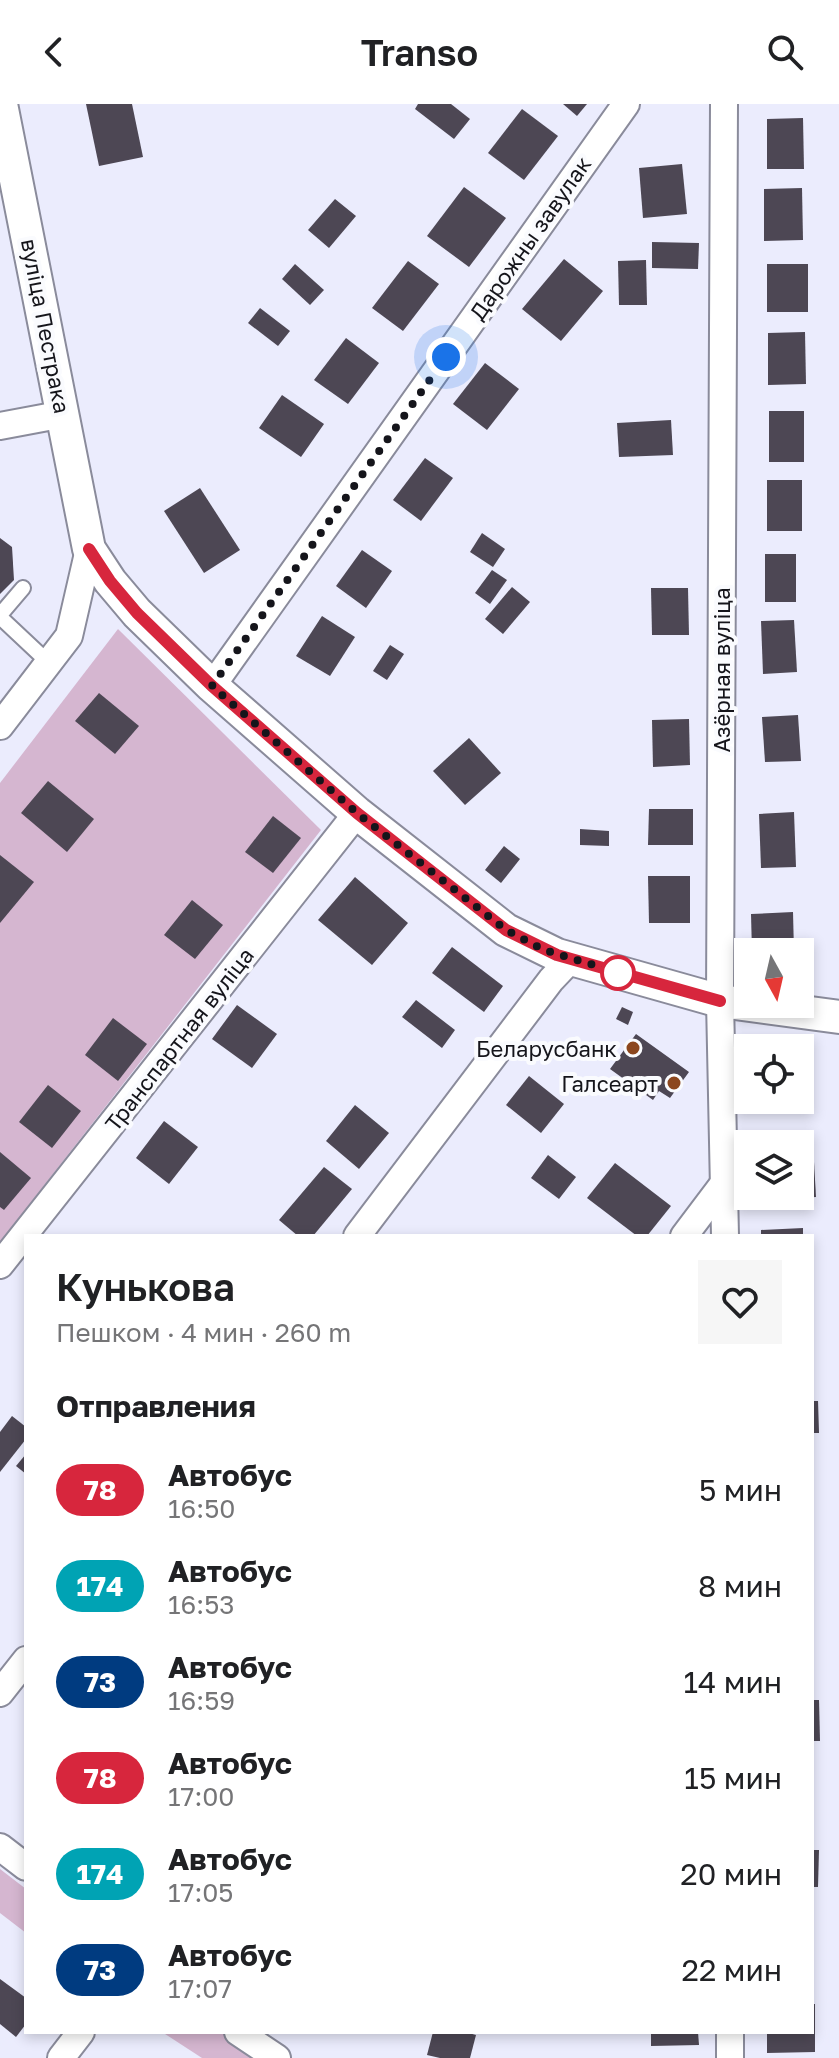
<!DOCTYPE html>
<html lang="ru">
<head>
<meta charset="utf-8">
<style>
  body { margin:0; font-family:"Golos Text",sans-serif; background:#f6f6f6; color:#202124; height:100vh; display:flex; flex-direction:column; font-size:30px; white-space:nowrap }
  * { box-sizing:border-box; margin:0 }
  p { font-size:26px; color:#757577 }
  .icon { flex:none; width:44px; height:44px; fill:none; stroke:currentColor; stroke-width:2; stroke-linecap:round; stroke-linejoin:round }
  .map { position:relative; flex:1; overflow:hidden }
  .sheet { position:absolute; left:24px; top:1130px; width:790px; height:800px; display:flex; flex-direction:column; background:#fff; border-radius:0px; box-shadow:0 4px 12px #0003 }
  .sheet>* { flex:none }
  .badge { padding:0 16px; border-radius:26px; font-size:28px; line-height:52px }
  .needle { width:52px; rotate:172deg }
  .tools { position:absolute; left:734px; top:834px; display:grid; gap:16px }
  .tools a { display:grid; place-items:center; width:80px; height:80px; border-radius:0px; background:#fff; box-shadow:0 4px 12px #0003; font-size:40px }
  .you { position:absolute; width:40px; height:40px; margin:-20px; border:6px solid #fff; border-radius:50%; background:#1a73e8; box-shadow:0 0 0 12px #1a73e833 }
  .map>.badge { position:absolute; translate:-50% -50%; box-shadow:0 0 0 4px #fff }
  h2 { padding:0 32px; font-size:30px; line-height:72px }
  .round { display:grid; place-items:center; flex:none; width:84px; height:84px; border-radius:0px; background:#f6f6f6 }
  .head { display:flex; align-items:center; justify-content:space-between; height:136px; padding:0 32px }
  h1 { font-size:38px; font-weight:600; line-height:60px }
  ul { padding:0; list-style:none }
  li { display:flex; align-items:center; gap:24px; height:96px; padding:0 32px }
  li div { flex:1 }
  li b { display:block; font-size:30px }
  li em { font-style:normal }
  li .badge { min-width:88px; font-weight:700; text-align:center }
  header { display:flex; justify-content:space-between; align-items:center; height:104px; padding:0 32px; background:#fff; font-size:36px; font-weight:600 }
  .map>svg:first-child { display:block }
</style>
</head>
<body>
<header><svg class="icon" aria-label="back" viewBox="0 0 24 24"><path d="M15 5l-7 7 7 7"/></svg>Transo<svg class="icon" aria-label="search" viewBox="0 0 24 24"><circle cx="10" cy="10" r="6"/><path d="M15 15l6 6"/></svg></header>
<div class="map">
<svg width="839" height="1954" viewBox="0 0 839 1954">
  <rect width="100%" height="100%" fill="#ebecfd"/>
  <g fill="#d5b6d0">
    <path d="M118,525L321,726L0,1138V679Z"/>
    <path d="M0,1765L26,1785V1829L0,1809Z"/>
    <path d="M162,1928H221L260,1954H202Z"/>
  </g>
  <g fill="#4d4754">
    <path d="M86,0H132L143,53L99,62Z"/>
    <path d="M418,0H451L470,15L454,35L415,5Z"/>
    <path d="M563,0H587L577,12Z"/>
    <path d="M522,5L558,32L524,76L488,49Z"/>
    <path d="M803,14L804,65H767V15Z"/>
    <path d="M682,60L687,110L643,114L639,64Z"/>
    <path d="M464,83L506,114L469,163L427,132Z"/>
    <path d="M802,84L803,136L764,137V85Z"/>
    <path d="M335,95L356,112L329,144L308,126Z"/>
    <path d="M652,138L699,139L698,165L652,164Z"/>
    <path d="M564,155L603,187L561,237L522,205Z"/>
    <path d="M646,156L647,201H619L618,157Z"/>
    <path d="M408,157L439,180L403,227L372,204Z"/>
    <path d="M295,160L324,186L310,201L282,175Z"/>
    <rect x="767" y="160" width="41" height="48"/>
    <path d="M260,204L290,227L278,242L248,219Z"/>
    <path d="M805,228L806,280L768,281V229Z"/>
    <path d="M346,234L379,259L348,300L314,276Z"/>
    <path d="M485,259L519,285L487,326L453,300Z"/>
    <path d="M282,291L324,320L301,353L259,324Z"/>
    <rect x="769" y="307" width="35" height="51"/>
    <path d="M671,316L673,351L619,353L617,319Z"/>
    <path d="M425,354L453,374L421,417L393,396Z"/>
    <rect x="767" y="376" width="35" height="51"/>
    <path d="M200,384L240,446L204,469L164,407Z"/>
    <path d="M482,429L505,445L493,463L470,448Z"/>
    <path d="M0,434L12,443L14,476L0,490Z"/>
    <path d="M362,446L392,467L366,504L336,482Z"/>
    <rect x="765" y="450" width="31" height="48"/>
    <path d="M492,466L507,476L490,500L475,489Z"/>
    <path d="M512,483L530,498L503,530L485,515Z"/>
    <path d="M651,484H688L689,531H652Z"/>
    <path d="M322,512L355,533L330,572L296,552Z"/>
    <path d="M794,516L797,568L763,570L761,517Z"/>
    <path d="M390,541L404,550L387,576L373,567Z"/>
    <path d="M99,589L139,622L115,650L75,617Z"/>
    <path d="M798,611L801,657L765,658L762,613Z"/>
    <path d="M689,615L690,661L653,663L652,616Z"/>
    <path d="M469,634L501,669L465,701L433,667Z"/>
    <path d="M48,677L94,715L67,748L21,709Z"/>
    <path d="M649,705H693V741H648Z"/>
    <path d="M794,708L796,763L761,764L759,710Z"/>
    <path d="M273,712L301,734L273,769L245,748Z"/>
    <path d="M580,725L609,727V742L580,741Z"/>
    <path d="M504,742L520,755L501,779L485,766Z"/>
    <path d="M0,751L34,778L0,819Z"/>
    <path d="M648,772H690V819H649Z"/>
    <path d="M355,773L408,819L372,861L318,816Z"/>
    <path d="M192,796L223,821L195,855L164,831Z"/>
    <path d="M793,808L794,848H752L751,810Z"/>
    <path d="M452,843L503,882L484,908L432,869Z"/>
    <path d="M416,896L455,926L442,944L402,913Z"/>
    <path d="M237,901L277,930L252,964L212,935Z"/>
    <path d="M622,903L633,908L628,921L616,915Z"/>
    <path d="M113,914L147,940L118,977L85,951Z"/>
    <path d="M636,930L689,968L670,994L659,987L653,996L610,965Z"/>
    <path d="M529,972L564,1000L541,1029L506,1001Z"/>
    <path d="M48,981L81,1007L52,1044L19,1018Z"/>
    <path d="M800,981H802L804,1004L763,1007L762,996H800Z"/>
    <path d="M355,1001L389,1029L359,1065L326,1037Z"/>
    <path d="M164,1017L198,1043L169,1080L136,1054Z"/>
    <path d="M0,1048L31,1074L4,1106L0,1103Z"/>
    <path d="M548,1051L576,1073L559,1095L531,1074Z"/>
    <path d="M814,1058L816,1093L800,1094V1059Z"/>
    <path d="M615,1059L671,1102L647,1132H637L587,1094Z"/>
    <path d="M324,1063L352,1085L313,1132H298L279,1116Z"/>
    <path d="M763,1092H797V1094L763,1096Z"/>
    <path d="M803,1124V1132H761V1126Z"/>
    <path d="M812,1297H818L819,1329H812Z"/>
    <path d="M12,1312L26,1323V1335L0,1368V1328Z"/>
    <path d="M26,1350V1370L16,1362Z"/>
    <path d="M812,1596H819L820,1637H812Z"/>
    <path d="M812,1746H819L818,1783H812Z"/>
    <path d="M0,1875L26,1894V1920L16,1933L0,1920Z"/>
    <path d="M812,1900H815V1948L767,1949V1928H812Z"/>
    <path d="M433,1928H465L476,1931L470,1954H440L427,1951Z"/>
    <path d="M651,1928H698L699,1941L651,1942Z"/>
  </g>
  <g fill="none" stroke-linecap="round" stroke-linejoin="round">
    <defs>
      <g id="service">
        <path d="M0,511L23,484"/>
        <path d="M0,513L49,559"/>
      </g>
      <g id="minor">
        <path d="M724,0L720,897L725,1132"/>
        <path d="M0,322L64,310"/>
        <path d="M212,582L626,0"/>
        <path d="M0,622L69,532L89,445"/>
        <path d="M357,1132L551,876L570,856"/>
        <path d="M684,1132L724,1079"/>
        <path d="M0,1161L357,709"/>
        <path d="M0,1589L26,1556"/>
        <path d="M0,1743L26,1763"/>
        <path d="M238,1928L277,1954"/>
        <path d="M730,1928V1954"/>
        <path d="M61,1954L81,1928"/>
      </g>
      <path id="tertiary" d="M1,0L89,445L110,477L137,509L212,582L357,709L506,826L557,851L720,897L839,913"/>
    </defs>
    <use href="#service" stroke="#8a8b9b" stroke-width="18"/>
    <use href="#minor" stroke="#8a8b9b" stroke-width="30"/>
    <use href="#tertiary" stroke="#8a8b9b" stroke-width="36"/>
    <use href="#service" stroke="#fff" stroke-width="14"/>
    <use href="#minor" stroke="#fff" stroke-width="26"/>
    <use href="#tertiary" stroke="#fff" stroke-width="32"/>
  </g>
  <g fill="none" stroke-linecap="round" stroke-linejoin="round">
    <defs>
      <path id="line" d="M89,445L110,477L137,509L212,582L357,709L506,826L557,851L720,897"/>
    </defs>
    <use href="#line" stroke="#fff" stroke-width="18"/>
    <use href="#line" stroke="#d7263d" stroke-width="12"/>
    <path stroke="#15151b" stroke-width="8" stroke-dasharray="0 14.4" d="M446,253L212,582L357,709L506,826L544,846L630,872L618,869"/>
  </g>
  <circle fill="#fff" stroke="#d7263d" stroke-width="4" cx="618" cy="869" r="16"/>
  <g fill="#8c471e" stroke="#fafbfe" stroke-width="3">
    <circle cx="633" cy="944" r="8"/>
    <circle cx="674" cy="979" r="8"/>
  </g>
  <g text-anchor="middle" dominant-baseline="central" stroke-width="8" stroke-linejoin="round" paint-order="stroke">
    <g font-size="22" fill="#15151b" stroke="#fafbfe">
      <text transform="translate(530 134) rotate(-55)">Дарожны завулак</text>
      <text transform="translate(46 222) rotate(79)">вуліца Пестрака</text>
      <text transform="translate(721 566) rotate(-90)">Азёрная вуліца</text>
      <text transform="translate(179 935) rotate(-52)">Транспартная вуліца</text>
    </g>
    <g font-size="22" fill="#15151b" stroke="#fafbfe" text-anchor="end">
      <text x="617" y="944">Беларусбанк</text>
      <text x="658" y="979">Галсеарт</text>
    </g>
  </g>
</svg>
<div class="tools">
<a><svg class="needle" viewBox="-14 -14 28 28"><path d="M0-13l5 13h-10z" fill="#e53935"/><path d="M0 13l5-13h-10z" fill="#757577"/></svg></a>
<a><svg class="icon" aria-label="locate" viewBox="0 0 24 24"><circle cx="12" cy="12" r="6"/><path d="M12 2v4M12 18v4M2 12h4M18 12h4"/></svg></a>
<a><svg class="icon" aria-label="layers" viewBox="0 0 24 24"><path d="M12 4l9 5-9 5-9-5zM3 14l9 5 9-5"/></svg></a>
</div>
<div class="you" style="left:446px;top:253px"></div>
<section class="sheet">
<div class="head"><div><h1>Кунькова</h1><p>Пешком · 4 мин · 260 m</p></div><a class="round"><svg class="icon" aria-label="heart" viewBox="0 0 24 24"><path d="M12 20l-8-8c-3-5 5-10 8-4 3-6 11-1 8 4z"/></svg></a></div>
<h2>Отправления</h2>
<ul>
<li><span class="badge" style="background:#d7263d;color:#fff">78</span><div><b>Автобус</b><p>16:50</p></div><em>5 мин</em></li>
<li><span class="badge" style="background:#00a3b4;color:#fff">174</span><div><b>Автобус</b><p>16:53</p></div><em>8 мин</em></li>
<li><span class="badge" style="background:#003b80;color:#fff">73</span><div><b>Автобус</b><p>16:59</p></div><em>14 мин</em></li>
<li><span class="badge" style="background:#d7263d;color:#fff">78</span><div><b>Автобус</b><p>17:00</p></div><em>15 мин</em></li>
<li><span class="badge" style="background:#00a3b4;color:#fff">174</span><div><b>Автобус</b><p>17:05</p></div><em>20 мин</em></li>
<li><span class="badge" style="background:#003b80;color:#fff">73</span><div><b>Автобус</b><p>17:07</p></div><em>22 мин</em></li>
</ul>
</section>
</div>
</body>
</html>
